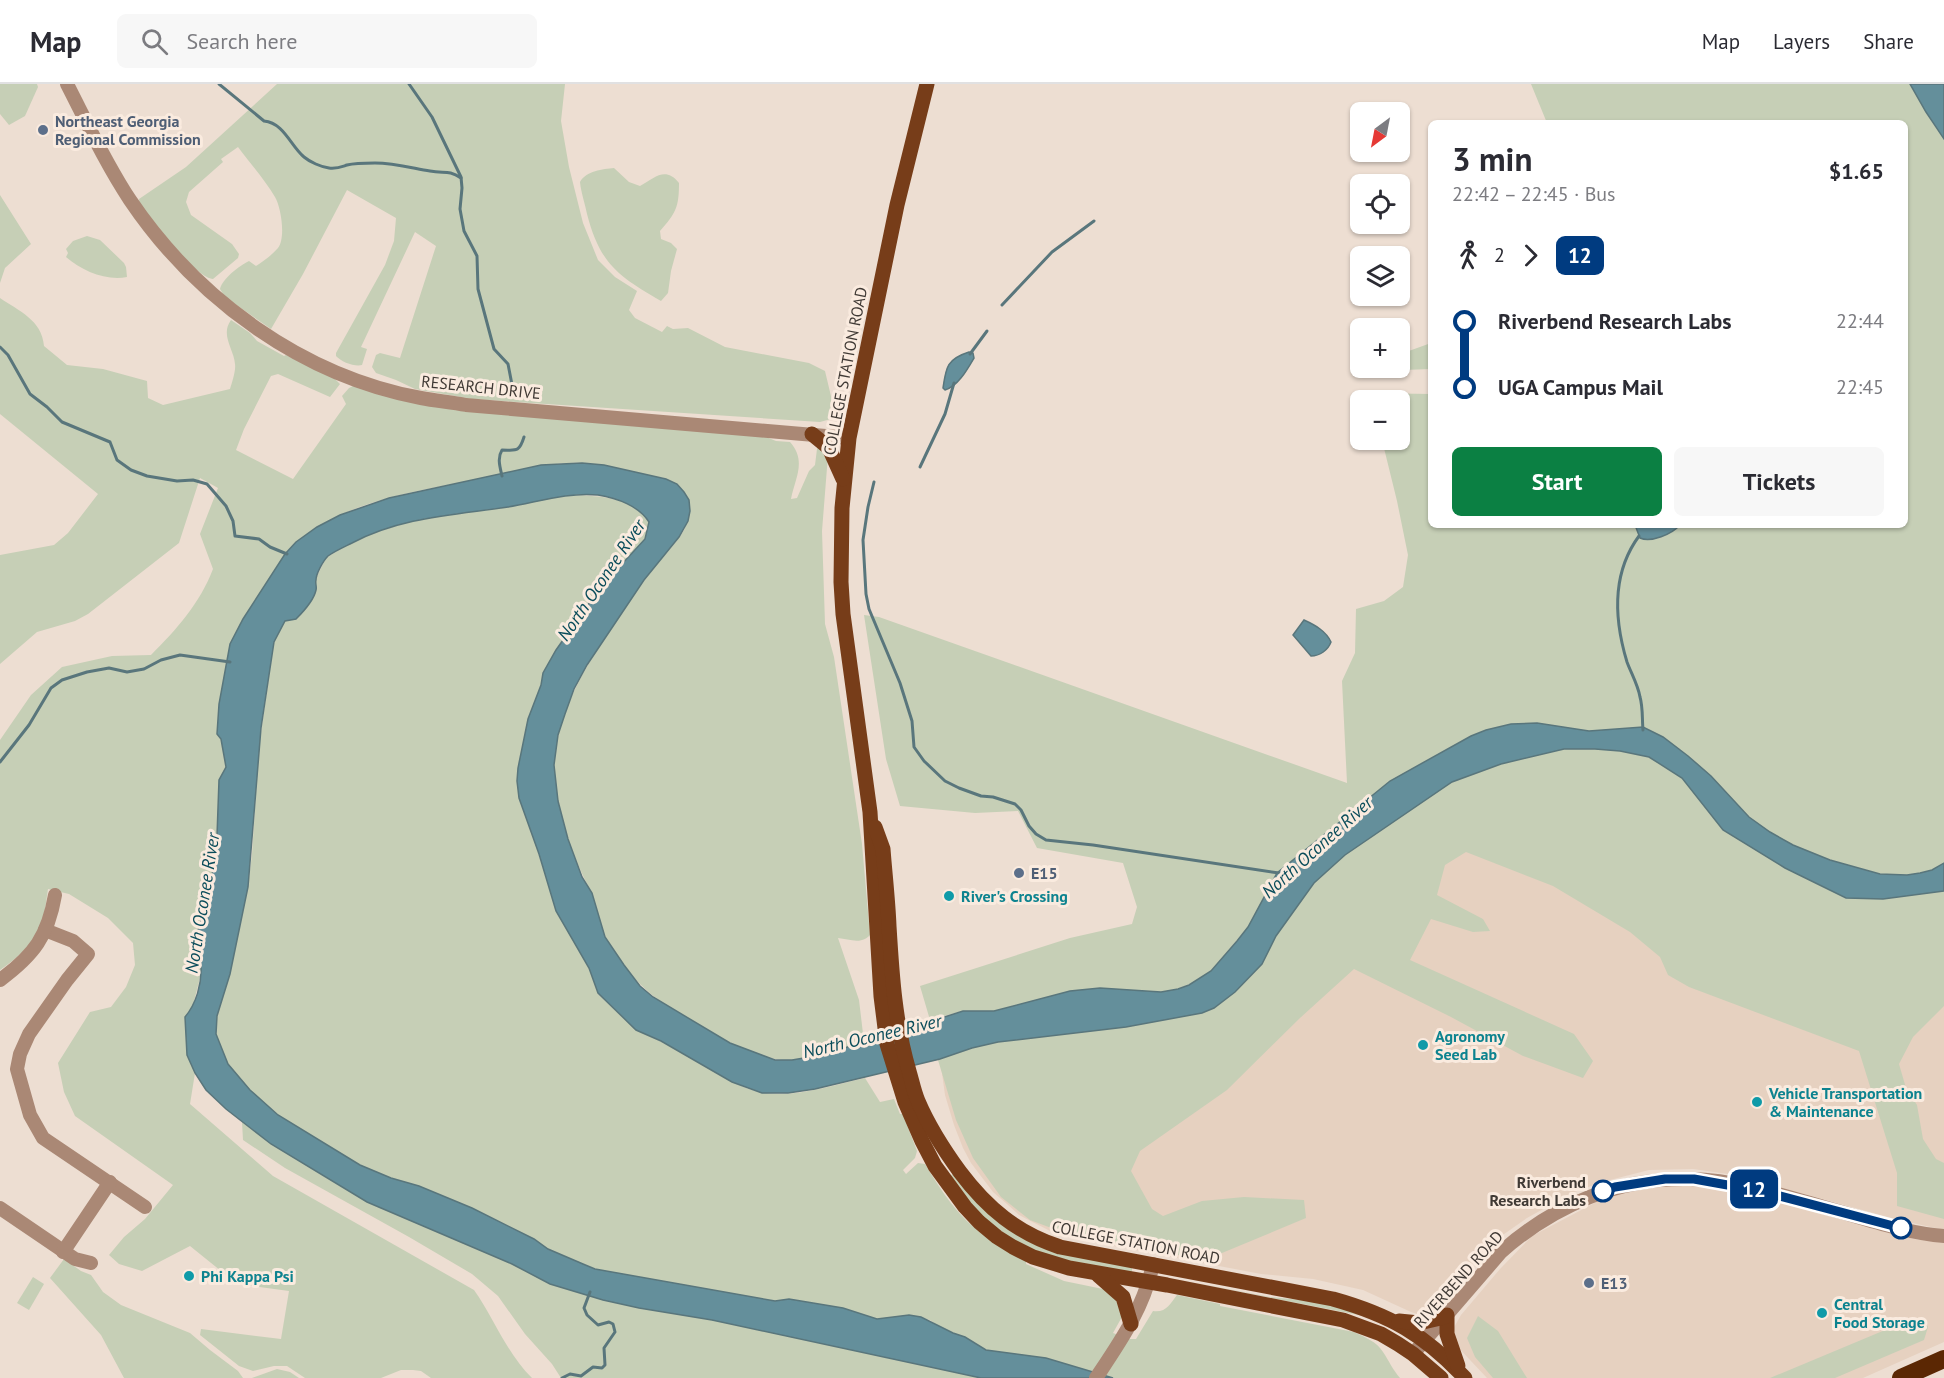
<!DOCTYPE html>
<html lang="en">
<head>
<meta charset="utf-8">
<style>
  body { margin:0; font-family:"PT Sans",sans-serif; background:#f7f7f7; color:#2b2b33; height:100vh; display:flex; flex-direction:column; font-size:22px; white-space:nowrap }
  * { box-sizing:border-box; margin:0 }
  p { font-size:20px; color:#7c7c81 }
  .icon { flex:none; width:33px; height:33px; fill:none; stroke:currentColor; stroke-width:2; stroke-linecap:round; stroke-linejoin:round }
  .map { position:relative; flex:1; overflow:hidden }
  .sheet { position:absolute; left:1428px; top:36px; width:480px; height:408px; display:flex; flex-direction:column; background:#fff; border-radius:9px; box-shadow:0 2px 4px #0004 }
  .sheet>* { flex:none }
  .badge { padding:0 12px; border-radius:9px; font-size:21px; line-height:39px }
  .needle { width:39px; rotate:212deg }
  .controls { position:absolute; left:1350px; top:18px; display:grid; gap:12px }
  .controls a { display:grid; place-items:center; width:60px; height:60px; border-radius:9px; background:#fff; box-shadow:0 2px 4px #0004; font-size:30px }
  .map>.badge { position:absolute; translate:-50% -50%; box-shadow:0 0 0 3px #fff }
  .legs { display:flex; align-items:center; gap:9px; height:66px; padding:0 24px; font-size:20px }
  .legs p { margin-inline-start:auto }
  .head { display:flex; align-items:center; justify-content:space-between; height:102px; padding:0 24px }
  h1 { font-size:33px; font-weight:700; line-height:45px }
  .button { display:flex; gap:12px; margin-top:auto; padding:12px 24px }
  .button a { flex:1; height:69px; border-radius:9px; background:#0b8043; color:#fff; font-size:24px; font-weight:700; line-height:69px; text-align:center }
  .button a+a { background:#f7f7f7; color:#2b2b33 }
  ul { padding:0 24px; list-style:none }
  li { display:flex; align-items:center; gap:21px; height:66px; font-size:22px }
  li i { display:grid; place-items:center; width:9px; height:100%; margin:0 8px; background:currentColor }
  li i::after { content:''; width:15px; height:15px; margin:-8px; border:4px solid; border-radius:50%; background:#fff }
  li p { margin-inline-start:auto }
  li:first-child i { background:linear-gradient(#0000 50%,currentColor 0) }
  li:last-child i { background:linear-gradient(currentColor 50%,#0000 0) }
  header { display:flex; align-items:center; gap:36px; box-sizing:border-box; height:84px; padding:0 30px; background:#fff; border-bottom:2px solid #e1e1e2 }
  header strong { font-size:28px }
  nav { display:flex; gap:33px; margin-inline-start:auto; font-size:21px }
  .search { width:420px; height:54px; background:#f7f7f7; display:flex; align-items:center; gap:15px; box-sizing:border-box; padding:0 21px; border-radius:9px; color:#7c7c81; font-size:22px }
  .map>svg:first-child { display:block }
</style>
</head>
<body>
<header>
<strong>Map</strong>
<div class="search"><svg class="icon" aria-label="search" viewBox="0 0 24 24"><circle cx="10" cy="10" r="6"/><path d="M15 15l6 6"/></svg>Search here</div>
<nav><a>Map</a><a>Layers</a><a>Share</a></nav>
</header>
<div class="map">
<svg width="1944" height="1294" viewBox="0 0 1944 1294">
  <rect width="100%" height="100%" fill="#edded2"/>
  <g fill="#e6d1c0">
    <path d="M1595,665L1620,667L1864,816L1944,807V1146L1895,1135L1735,1091L1693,1085L1649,1086L1602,1098L1572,1109L1527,1134L1487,1162L1436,1226L1423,1232L1411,1228L1363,1206L1313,1195L1261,1190L1072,1154L1052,1148L1019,1131L1007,1120L993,1108L971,1079L963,1064L954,1041L945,1011L940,975L1202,929Z"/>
    <path d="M1687,1099L1725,1104L1762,1112L1881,1147L1914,1155L1944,1159V1258L1863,1294H1487L1454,1259L1452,1247L1461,1231L1500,1185L1532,1152L1606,1113L1644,1103Z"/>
  </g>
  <g fill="#c6cfb6">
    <path d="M0,0H37L38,3L25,32L9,41L0,30Z"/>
    <path d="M277,0H565L561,37L569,83L583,139L598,176L615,193L637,207L629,226L635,234L662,248L667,242L673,245L688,244L725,263L809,279L825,287L835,329L831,335L820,338L472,315L415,305L396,296L376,289L372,283L376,271L380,269L400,274L436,162L415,148L361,263L367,265L362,281C355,283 341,278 336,272V269L385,181L394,157L396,134L347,106L303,190L271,245L225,213L220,205C223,194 239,182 249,177L256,182C264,177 272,171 278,164C286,154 281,123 275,113C265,96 250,79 238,63L221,75L223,78L189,108L186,118L191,131L232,160L239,170L238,174L213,195C196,194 153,138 140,123L139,115L186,83Z"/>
    <path d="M1531,0H1910L1932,38L1944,55V779L1932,786L1920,789L1907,791L1880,790L1830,776L1793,761L1770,748L1749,733L1711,692L1688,672L1663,653L1643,643L1589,647L1537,639L1511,640L1486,646L1471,652L1420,680L1248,843L1211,887L1201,895L1178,905L1161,908L1100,904L1070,907L994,927H962L930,936L920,902L1070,854L1132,840L1137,823L1123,779L1037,764L1018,727L975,729L900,722L886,675L864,531L879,533L1347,699L1342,597L1355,569L1356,525L1384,517L1403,503L1408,471L1397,417L1382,356H1400V316H1372L1370,309L1431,310V441H1635L1640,454L1678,444L1680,441H1905V39H1547Z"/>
    <path d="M614,84L629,98L640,102C655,94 665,82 679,99C679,123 676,129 660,147L661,155L671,159L677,165L671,187L668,209L661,217C618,192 600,180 587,130C585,119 581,109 580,98C586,87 603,85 614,84Z"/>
    <path d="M0,111L31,160L5,184L0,199Z"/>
    <path d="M87,152L100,156L124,179L126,183L127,193C106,197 82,187 66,173L68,169L66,165L73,157Z"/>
    <path d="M0,214C19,227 42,236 44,262L67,281L103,285L147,297L148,314L163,321L230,305C232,298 236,287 235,280C234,265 220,251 231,236L250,249L257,257L284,272L286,271L334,294L340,300L330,313L278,290L271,292L244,345L236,366L293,395L346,320L342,312L349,304L355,301L766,353L776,357L790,358C807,377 795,394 791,415L797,414L809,387L815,381L817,365L820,361L828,371L822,447L825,540L834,573L862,760L870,851C861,861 849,855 838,854L859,916L864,958C837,966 804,981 775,975C745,970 717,951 692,937C660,919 639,904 618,873C614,867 608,860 605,853C598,838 598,821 590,806C573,773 561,739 556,702C555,694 553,686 554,678C559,622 590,574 622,529C630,518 637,505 646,494C657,478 675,462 684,446C688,437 692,426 689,416C686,408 675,399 667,395C662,393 655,393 649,392C627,387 606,380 583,379C560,378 539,382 517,387C439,406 349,408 288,466L243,535L219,620L217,650L221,654L226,683L219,696L217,752L211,800L200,838L197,869L202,880L199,898L192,925L185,933L187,971L195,989L190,1020L273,1092L474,1206C494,1234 507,1270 532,1294H431L421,1287L413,1286H401L381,1294H305L287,1282H274L253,1287L239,1282L200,1251L201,1245L281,1255L289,1207L245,1201V1196L226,1191L190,1162L142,1187L119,1180L109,1171L124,1153L145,1135L173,1101L75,1032L64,1008L58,979L90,928L111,923L126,903L135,881L133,859L108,834L69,810L48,805C46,817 45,833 40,844C33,860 15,876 0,886V656L31,611L62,583L112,572L151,571C177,545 200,519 213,485L200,450L218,404L200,394L179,459L88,530L75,537L37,548L0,580V471L54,461L68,449L98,410L0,330Z"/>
    <path d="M1431,259V285L1404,286L1385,284H1400V262H1402L1406,268Z"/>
    <path d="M573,411C599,412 634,413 649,438L645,455L600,504L556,566L543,589L541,601L528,635L524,658L532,748L556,827L589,884L598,910L636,946L646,950C668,961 690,973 711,985C727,994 742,1005 761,1008C792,1015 834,1001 865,994L880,1018L894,1015L900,1030H903L917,1067L915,1074L903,1086L906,1090L918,1079L925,1080C941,1107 959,1134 985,1152C998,1161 1012,1169 1026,1177V1180L1064,1197L1103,1205L1117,1217L1116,1218H1118L1123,1231L1113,1249L1129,1255H1136L1153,1227C1166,1229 1170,1220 1177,1211L1220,1220V1222L1354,1248C1365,1253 1377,1258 1383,1268C1389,1277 1393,1286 1400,1294H1113L1046,1274L986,1266L980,1264L976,1259L941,1244L930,1236L909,1231L877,1235L843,1224L789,1215L775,1217L595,1185L548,1165L534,1155L472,1124L419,1102L391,1094L360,1081L278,1031L250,1006L228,980L216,950L217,932L230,890L248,803L252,770L259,662L274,558L282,540L316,494L326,474L348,460L372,449L423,434L511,422L558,412Z"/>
    <path d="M1564,665H1595L1620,667L1649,673L1682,694L1723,746L1785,784L1846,814L1883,815L1944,807V922L1913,953L1899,980L1906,1004L1917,1021L1923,1055L1936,1075L1944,1079V1135L1897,1122V1089L1859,967L1689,903L1668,891L1660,873L1630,848L1553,802L1466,768L1445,781L1437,811L1483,835L1490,847L1473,848L1431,835L1410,876L1574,950L1593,977L1583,994L1523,972L1451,933L1354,885L1300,934L1227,1006L1140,1067L1131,1087L1152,1125L1163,1132L1202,1117L1244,1113L1304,1116L1306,1134L1222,1169L1184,1172L1070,1151L1030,1136L1001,1113L973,1074L956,1036L938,976L972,964L998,958L1126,943L1202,929L1214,924L1235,908L1262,880L1276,852L1314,799L1345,771L1452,698L1501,680Z"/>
    <path d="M242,1038L271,1060L367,1118L512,1180L550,1200L603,1216L639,1224L712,1236L981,1294H561L552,1280L525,1250L498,1212L472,1190L409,1153L285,1084L243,1056Z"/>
    <path d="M954,1089L985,1126L1132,1184V1189L1065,1178L1015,1158L981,1133L949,1093Z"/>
    <path d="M64,1175L81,1187L91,1191L103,1208L121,1221L190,1249L210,1266L238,1287L243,1294H124L101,1251L50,1194Z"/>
    <path d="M33,1193L44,1200L29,1226L17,1219Z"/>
    <path d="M1174,1195L1270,1213L1322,1218L1364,1232Z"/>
    <path d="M1478,1232L1498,1247L1527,1294H1493L1475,1273L1467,1254Z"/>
    <path d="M1923,1235L1928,1243L1924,1256L1835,1294H1770L1909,1236Z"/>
    <path d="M277,1285L290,1288L299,1294H252Z"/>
  </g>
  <g fill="#648f9b" stroke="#59767c" stroke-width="1.5">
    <path d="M1910,0H1944V55L1926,28Z"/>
    <path d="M969,268L973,269L974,274C967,286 958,302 945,306L943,304C946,283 947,275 969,268Z"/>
    <path d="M582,379L604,381L666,395L677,400L684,408L689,416L690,427L688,437L679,453L644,496L587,581L574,605L565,630L558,651L554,681L558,717L568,755L582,793L592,809L605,853L624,881L640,902L653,913L730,959L775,976H792L816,972L876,955L963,927H994L1070,907L1100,904L1161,908L1178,905L1189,901L1211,887L1237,857L1248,843L1277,789L1390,697L1471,652L1486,646L1511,640L1537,639L1589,647L1643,643L1663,653L1688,672L1711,692L1749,733L1770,748L1793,761L1830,776L1880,790L1907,791L1920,789L1932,786L1944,779V807L1883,815L1846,814L1785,784L1723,746L1682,694L1649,673L1620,667L1595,665H1564L1501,680L1452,698L1345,771L1314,799L1276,852L1262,880L1235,908L1214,924L1202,929L1126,943L998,958L972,964L940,975L815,1005L788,1009H762L732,998L661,957L636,946L598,909L589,884L556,827L539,770L519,714L517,697L518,684L528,635L541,601L543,589L556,566L600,504L645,455L649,438C639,422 617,414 598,411C567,408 538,418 508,423C454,431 401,433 352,459C344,463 335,467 328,472C323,477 316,490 316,496C315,499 317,503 316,506C314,516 303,528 296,535L285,537L274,558L261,644L248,803L230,890L217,932L216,950L228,980L250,1006L278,1031L360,1081L391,1094L419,1102L472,1124L534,1155L548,1165L583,1180L595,1185L775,1217L789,1215L843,1224L877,1235L909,1231L921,1233L953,1249L965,1253L986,1266L1046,1274L1113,1294H981L712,1236L639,1224L603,1216L550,1200L512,1180L367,1118L271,1060L226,1025L206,1006L195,989L187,971L185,933C196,920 202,900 201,882C201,876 197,869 193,864L211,800L217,752L219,696L226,683L221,655L217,650L219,620L230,560L243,535L285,470L296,458L317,443L340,431L389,414L541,381Z"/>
    <path d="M1635,441H1680C1672,450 1651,459 1640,454Z"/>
    <path d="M1304,536C1315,541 1326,547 1331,558C1328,566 1320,572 1311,572L1293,551Z"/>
  </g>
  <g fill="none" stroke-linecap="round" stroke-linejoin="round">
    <g stroke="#59767c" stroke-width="3">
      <path d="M219,0L264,37C284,39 290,61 304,73C310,78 321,83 329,84C337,85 341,83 347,81C355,79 367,79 375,79C394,79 412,84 430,87C444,90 448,85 461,94"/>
      <path d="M409,0L432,33L461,93L462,104L460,125L464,147L477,172L478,205L494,265L508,280L514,311"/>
      <path d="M1002,221L1052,168L1094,137"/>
      <path d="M0,263L8,271L30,310L47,323L62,338L110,358L117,376L131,386L147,392L177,397L193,396L207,400L226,422L233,437L235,452L259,455L270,463L287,470"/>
      <path d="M970,270L987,247"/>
      <path d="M920,383L945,330L954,299"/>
      <path d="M502,392C500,383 497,374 502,366C516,366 519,369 524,353"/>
      <path d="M874,398L868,423L863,456L866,510L869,525L900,599L912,637L914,663L924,677L945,697L959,704L981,712L993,713L1015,720L1021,726L1029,742L1036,750L1046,756L1093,761L1279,789"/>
      <path d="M1639,452C1611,490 1614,535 1627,578C1631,589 1638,601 1640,613C1643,623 1642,635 1643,646"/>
      <path d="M0,678L29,641L51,604L62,596L87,588L109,584L127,588L144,585L161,576L180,571L230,578"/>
      <path d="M562,1294L570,1290L581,1292L593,1283L602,1284L605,1281L604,1264L615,1248L613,1240L609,1238L598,1241L587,1231L584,1224L590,1208"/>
    </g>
    <g stroke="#aa8875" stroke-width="14">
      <path d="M67,0C87,39 106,80 130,116C197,215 302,292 421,314C436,317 451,318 466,321L849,354"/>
      <path d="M45,846L73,857L88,870L67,896L29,950L20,970L17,985L30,1031L43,1054L145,1123"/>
      <path d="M0,896C34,871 48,852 55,811"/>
      <path d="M0,1124L75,1175L91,1179"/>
      <path d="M63,1168L110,1098"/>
      <path d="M1413,1270L1501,1168C1554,1121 1620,1093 1691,1095C1739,1096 1788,1113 1834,1126C1870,1136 1906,1149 1944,1152"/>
      <path d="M1096,1294C1120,1258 1144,1224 1153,1180"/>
    </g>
    <g stroke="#773d19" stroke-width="15">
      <path d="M927,0L897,121L849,354L842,424L841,498L843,530L870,728L881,912L887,960L905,1018L922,1057L935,1082L965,1123L979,1138L997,1153L1013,1163L1033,1173L1069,1184L1167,1201L1343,1236L1381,1250L1398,1260L1413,1270L1441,1294"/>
      <path d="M812,350L829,364L843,395"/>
      <path d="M875,743L883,765C885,791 888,817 889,842C892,892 895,939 909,987C912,997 914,1008 918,1017C929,1043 944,1066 960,1088C987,1124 1017,1149 1060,1163L1333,1215C1390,1231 1424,1250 1465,1294"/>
      <path d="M1098,1191L1123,1213L1131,1240"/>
      <path d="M1447,1231V1250L1458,1282"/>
      <path d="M1399,1237L1419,1239L1445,1233"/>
    </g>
    <path stroke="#5b2703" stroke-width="18" d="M1901,1294L1944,1275"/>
  </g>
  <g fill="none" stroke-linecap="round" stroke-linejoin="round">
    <defs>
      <path id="line-1" d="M1603,1107L1615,1103L1665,1095H1694L1761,1107L1901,1144"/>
    </defs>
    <use href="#line-1" stroke="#fff" stroke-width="14"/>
    <use href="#line-1" stroke="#003b80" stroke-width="9"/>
  </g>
  <g fill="#5c6f8a" stroke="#faebdf" stroke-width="2">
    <circle cx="43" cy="46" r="6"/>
    <circle cx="1019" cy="789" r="6"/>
    <circle cx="1589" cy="1199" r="6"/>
  </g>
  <g fill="#0f9aa8" stroke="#faebdf" stroke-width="2">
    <circle cx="949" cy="812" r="6"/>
    <circle cx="1423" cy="961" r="6"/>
    <circle cx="1757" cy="1018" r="6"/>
    <circle cx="189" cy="1192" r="6"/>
    <circle cx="1822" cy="1229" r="6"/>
  </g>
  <g fill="#fff" stroke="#003b80" stroke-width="3">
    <circle cx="1603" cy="1107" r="10"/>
    <circle cx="1901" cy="1144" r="10"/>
  </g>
  <g text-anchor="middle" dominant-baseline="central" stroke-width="6" stroke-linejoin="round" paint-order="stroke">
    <g font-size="16" font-weight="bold" fill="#4e5e75" stroke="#faebdf" text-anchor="start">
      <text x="55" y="37">Northeast Georgia<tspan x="55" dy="18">Regional Commission</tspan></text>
      <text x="1031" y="789">E15</text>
      <text x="1601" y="1199">E13</text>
    </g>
    <g font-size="16" fill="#403a35" stroke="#faebdf">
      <text transform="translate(845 287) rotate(-79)">COLLEGE STATION ROAD</text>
      <text transform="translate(481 303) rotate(6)">RESEARCH DRIVE</text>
      <text transform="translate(1136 1158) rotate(11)">COLLEGE STATION ROAD</text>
      <text transform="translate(1458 1195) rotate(-48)">RIVERBEND ROAD</text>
    </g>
    <g font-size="16" font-weight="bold" fill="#0d838f" stroke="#faebdf" text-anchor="start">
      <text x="961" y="812">River's Crossing</text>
      <text x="1435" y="952">Agronomy<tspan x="1435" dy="18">Seed Lab</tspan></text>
      <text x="1769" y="1009">Vehicle Transportation<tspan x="1769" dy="18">&amp; Maintenance</tspan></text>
      <text x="201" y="1192">Phi Kappa Psi</text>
      <text x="1834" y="1220">Central<tspan x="1834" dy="18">Food Storage</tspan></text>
    </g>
    <g font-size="16" font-weight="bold" fill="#403a35" stroke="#faebdf" text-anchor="end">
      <text x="1586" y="1098">Riverbend<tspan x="1586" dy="18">Research Labs</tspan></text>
    </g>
    <g font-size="18" font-style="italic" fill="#0a4c5a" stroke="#faebdf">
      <text transform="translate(601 496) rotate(-56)">North Oconee River</text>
      <text transform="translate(1317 763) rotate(-42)">North Oconee River</text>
      <text transform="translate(202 819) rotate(-81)">North Oconee River</text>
      <text transform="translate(872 952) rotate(-13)">North Oconee River</text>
    </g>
  </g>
</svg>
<div class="controls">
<a><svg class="needle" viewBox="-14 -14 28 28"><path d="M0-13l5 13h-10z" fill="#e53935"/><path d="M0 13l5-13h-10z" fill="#7c7c81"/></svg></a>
<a><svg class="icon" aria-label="locate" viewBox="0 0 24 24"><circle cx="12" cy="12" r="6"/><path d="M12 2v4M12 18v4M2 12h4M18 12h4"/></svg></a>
<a><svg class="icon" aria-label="layers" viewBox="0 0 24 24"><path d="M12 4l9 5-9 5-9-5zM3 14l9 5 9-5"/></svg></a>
<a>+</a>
<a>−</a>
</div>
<b class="badge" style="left:1754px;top:1105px;background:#003b80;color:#fff">12</b>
<section class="sheet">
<div class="head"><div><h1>3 min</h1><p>22:42 – 22:45 · Bus</p></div><b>$1.65</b></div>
<div class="legs"><svg class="icon" aria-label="walk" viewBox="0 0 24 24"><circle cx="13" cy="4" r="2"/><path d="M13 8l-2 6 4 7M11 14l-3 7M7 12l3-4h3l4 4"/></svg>2<svg class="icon" aria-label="forward" viewBox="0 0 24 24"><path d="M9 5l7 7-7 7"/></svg><b class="badge" style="background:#003b80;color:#fff">12</b></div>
<ul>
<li><i style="color:#003b80"></i><b>Riverbend Research Labs</b><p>22:44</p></li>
<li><i style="color:#003b80"></i><b>UGA Campus Mail</b><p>22:45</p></li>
</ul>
<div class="button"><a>Start</a><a>Tickets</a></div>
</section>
</div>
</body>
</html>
